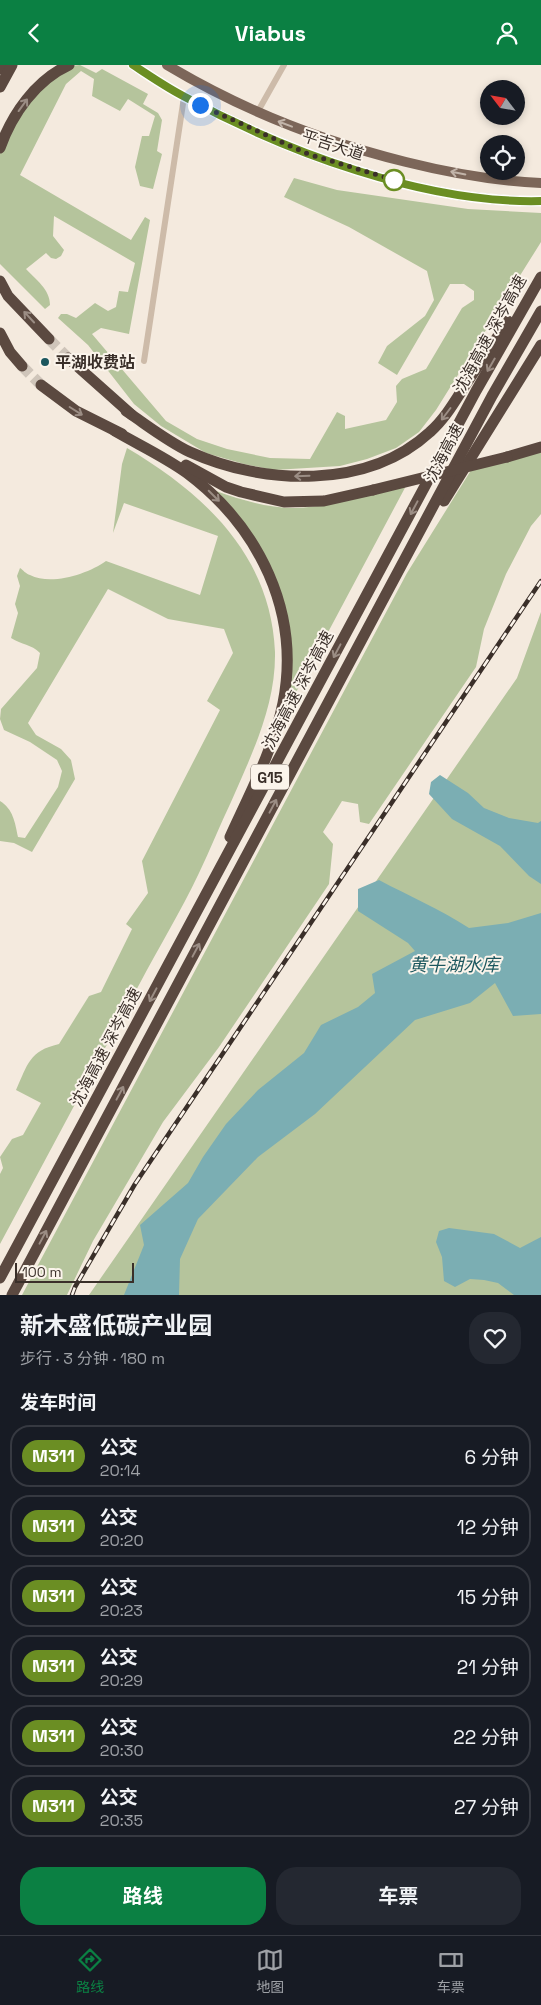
<!DOCTYPE html>
<html lang="zh">
<head>
<meta charset="utf-8">
<style>
  body { margin:0; font-family:"Space Grotesk","Noto Sans SC",sans-serif; background:#242831; color:#f1f3f6; height:100vh; display:flex; flex-direction:column; font-size:19px; white-space:nowrap }
  * { box-sizing:border-box; margin:0 }
  p { font-size:16px; color:#9ea1a6 }
  .icon { flex:none; width:28px; height:28px; fill:none; stroke:currentColor; stroke-width:2; stroke-linecap:round; stroke-linejoin:round }
  .map { position:relative; height:1230px; overflow:hidden }
  .side { display:flex; flex-direction:column; background:#171b24; flex:1 }
  .side>* { flex:none }
  .badge { padding:0 10px; border-radius:16px; font-size:18px; line-height:32px }
  .needle { width:32px; rotate:301deg }
  .controls { position:absolute; left:480px; top:15px; display:grid; gap:10px }
  .controls a { display:grid; place-items:center; width:45px; height:45px; border-radius:50%; background:#171b24; box-shadow:0 2px 8px #0003; font-size:25px }
  .scale { position:absolute; left:15px; bottom:12px; width:119px; box-sizing:border-box; padding-left:5px; border:2px solid #3a2f29; border-top:0; font-size:14px; line-height:18px; white-space:nowrap; color:#3a2f29; -webkit-text-stroke:4px #fbf4eb; paint-order:stroke }
  .you { position:absolute; width:25px; height:25px; margin:-12px; border:4px solid #fff; border-radius:50%; background:#1a73e8; box-shadow:0 0 0 8px #1a73e833 }
  .map>.badge { position:absolute; translate:-50% -50%; box-shadow:0 0 0 2px #fff }
  h2 { padding:0 20px; font-size:19px; line-height:45px }
  .round { display:grid; place-items:center; flex:none; width:52px; height:52px; border-radius:20px; background:#242831 }
  .head { display:flex; align-items:center; justify-content:space-between; height:85px; padding:0 20px }
  h1 { font-size:24px; font-weight:700; line-height:38px }
  .cta { display:flex; gap:10px; margin-top:auto; padding:10px 20px }
  .cta a { flex:1; height:58px; border-radius:20px; background:#0b8043; color:#fff; font-size:20px; font-weight:700; line-height:58px; text-align:center }
  .cta a+a { background:#242831; color:#f1f3f6 }
  ul { padding:0; list-style:none }
  li { display:flex; align-items:center; gap:15px; height:62px; margin:0 10px 8px; padding:0 10px; border:2px solid #363941; border-radius:20px }
  li div { flex:1 }
  li b { display:block; font-size:19px }
  li em { font-style:normal }
  li .badge { min-width:55px; font-weight:700; text-align:center }
  header { display:flex; justify-content:space-between; align-items:center; height:65px; padding:0 20px; background:#0b8043; color:#fff; font-size:22px; font-weight:700 }
  .tabs { display:flex; justify-content:space-around; align-items:center; height:70px; border-top:1px solid #363941; background:#171b24; font-size:14px; color:#9ea1a6 }
  .tabs a { display:grid; justify-items:center; gap:2px }
  .tabs .active { color:#0b8043 }
  .map>svg:first-child { display:block }
</style>
</head>
<body>
<header><svg class="icon" aria-label="back" viewBox="0 0 24 24"><path d="M15 5l-7 7 7 7"/></svg>Viabus<svg class="icon" aria-label="person" viewBox="0 0 24 24"><circle cx="12" cy="8" r="4"/><path d="M4 21q1-7 8-7t8 7"/></svg></header>
<div class="map">
<svg width="541" height="1230" viewBox="0 0 541 1230">
  <rect width="100%" height="100%" fill="#f4eade"/>
  <g fill="#b5c49c">
    <path d="M80,0L96,8L102,4L148,29L143,39L158,48L162,55L157,86L162,89L153,124L140,121L135,102L142,71H149L155,51L128,34L120,46L92,31L94,14L81,6L66,19L20,110L131,175L145,152L150,155L129,269L101,263L92,269L166,356L197,374L227,384L270,393L310,394L337,347L345,351V364L386,355L397,337L396,321L402,314L426,304L462,243L474,235V226L464,219H450L397,310L378,298L387,281L425,251L434,235L427,206L349,162L284,132L294,113L337,125L468,144L541,148V177L436,345L419,367L396,383L367,394L340,401L274,405L244,399L206,388L161,361L134,339L88,280L58,253L61,249H67L76,253L95,238L108,246L116,242L119,226L128,227L135,198L54,151L53,171L64,185L61,191L56,194L51,193L46,188L26,204C36,215 50,224 50,240L45,244L0,199V76L21,38L70,1Z"/>
    <path d="M127,383C205,429 271,491 275,587C276,640 252,689 231,737C220,760 210,785 199,808C181,846 159,882 140,918C93,1005 47,1092 0,1179V1109L3,1103L0,1092L12,1074L23,1070L41,1038L16,1025C28,999 29,986 59,979L89,931L101,927L132,864L126,859L148,828L142,796L220,645L207,636L233,588L224,564L168,554L108,524L28,658L36,670L61,684L71,695L75,714L32,787L14,778L0,776V736C13,744 15,757 18,772L25,773L58,722L62,706L57,695L30,677L4,665L0,654L1,644L37,603L40,588C31,579 22,580 11,573L18,548L15,539L20,521L17,511L20,503C23,505 26,509 30,510C51,521 88,509 106,496L200,530L218,471L124,438L113,468L122,399Z"/>
    <path d="M541,385V449L531,461L506,509L484,564L476,602L369,759L360,757L358,739L342,736L323,767L333,779L329,819L219,982L163,1057L93,1176L67,1230H22L407,508L473,402Z"/>
    <path d="M407,419L285,648L287,615L281,530L216,426C242,435 267,443 295,443C332,442 371,428 407,419Z"/>
    <path d="M541,547V1230H89L517,613Z"/>
  </g>
  <g fill="#7baeb3">
    <path d="M440,710L468,728L484,743L509,753L538,758L541,756V819L529,811L500,781L452,754L429,729L431,717Z"/>
    <path d="M379,815C409,831 440,844 469,863L508,858L541,848V949L513,951L495,918L470,938L415,955L315,1049L258,1092L198,1154L180,1194L179,1230H124L144,1180L140,1160L188,1118L203,1092L226,1059L258,1025L304,988L321,960L358,942L375,928L372,909L415,886L408,878L358,846V824Z"/>
    <path d="M449,1163L494,1169L520,1183L541,1172V1230H514L498,1218L484,1215L470,1214L455,1222L444,1216L442,1192L436,1177L439,1166Z"/>
  </g>
  <g fill="none" stroke-linecap="round" stroke-linejoin="round">
    <g stroke="#cfc5ba" stroke-width="11" stroke-dasharray="11 5.5" stroke-linecap="butt">
      <path d="M49,274L68,293"/>
      <path d="M22,301L41,320"/>
    </g>
    <g stroke="#cdbba9" stroke-width="6">
      <path d="M257,48L284,0"/>
      <path d="M144,296L184,32"/>
    </g>
    <g stroke="#7c6659" stroke-width="10">
      <path d="M133,0C150,11 167,23 185,32C286,87 425,139 541,136"/>
      <path d="M167,0C242,45 321,76 406,97C450,108 495,116 541,118"/>
    </g>
    <g stroke="#5b4940" stroke-width="11">
      <path d="M0,4L2,0"/>
      <path d="M0,22L12,0"/>
      <path d="M0,83C12,49 36,15 69,0"/>
      <path d="M0,216L8,231L49,274"/>
      <path d="M0,268L10,287L22,301"/>
      <path d="M68,293L132,350"/>
      <path d="M41,320L76,346L122,369"/>
      <path d="M126,346C147,360 167,376 190,387C263,420 367,425 430,367C445,354 455,336 466,319C480,298 494,277 508,256"/>
      <path d="M115,366C139,380 165,392 187,408C259,462 301,547 283,638C274,683 249,730 230,772"/>
      <path d="M507,392L541,382"/>
      <path d="M186,400L226,422L241,427L284,437L324,436L373,425"/>
      <path d="M444,436L541,280"/>
      <path d="M0,1213L476,326L541,212"/>
      <path d="M12,1230L377,546L492,331L541,246"/>
    </g>
    <defs>
      <path id="rail" d="M72,1230L75,1222L135,1119L541,516"/>
    </defs>
    <use href="#rail" stroke="#3a2f29" stroke-width="4.5"/>
    <use href="#rail" stroke="#fbf4eb" stroke-width="2.5" stroke-dasharray="8" stroke-linecap="butt"/>
    <path stroke="#5b4940" stroke-width="11" d="M373,425L507,392"/>
  </g>
  <defs><path id="oneway-shaft" d="M-6 0H5M1.5-3L5.5 0L1.5 3" fill="none" stroke-width="1.6" stroke-linecap="round" stroke-linejoin="round" transform="scale(1.25)"/></defs>
  <g stroke="#9b8d84">
    <use href="#oneway-shaft" transform="translate(23 40) rotate(-54)"/>
    <use href="#oneway-shaft" transform="translate(29 252) rotate(-133)"/>
    <use href="#oneway-shaft" transform="translate(491 300) rotate(120)"/>
    <use href="#oneway-shaft" transform="translate(76 346) rotate(32)"/>
    <use href="#oneway-shaft" transform="translate(446 349) rotate(127)"/>
    <use href="#oneway-shaft" transform="translate(302 411) rotate(178)"/>
    <use href="#oneway-shaft" transform="translate(214 431) rotate(45)"/>
    <use href="#oneway-shaft" transform="translate(414 443) rotate(118)"/>
    <use href="#oneway-shaft" transform="translate(337 586) rotate(118)"/>
    <use href="#oneway-shaft" transform="translate(273 741) rotate(-62)"/>
    <use href="#oneway-shaft" transform="translate(196 885) rotate(-62)"/>
    <use href="#oneway-shaft" transform="translate(153 930) rotate(118)"/>
    <use href="#oneway-shaft" transform="translate(120 1028) rotate(-62)"/>
    <use href="#oneway-shaft" transform="translate(43 1172) rotate(-62)"/>
  </g>
  <g stroke="#c2b4a9">
    <use href="#oneway-shaft" transform="translate(285 59) rotate(-159)"/>
    <use href="#oneway-shaft" transform="translate(458 108) rotate(-169)"/>
  </g>
  <g fill="none" stroke-linecap="round" stroke-linejoin="round">
    <defs>
      <path id="line" d="M133,0C150,11 167,23 185,32C286,87 425,139 541,136"/>
    </defs>
    <use href="#line" stroke="#fff" stroke-width="11"/>
    <use href="#line" stroke="#6b8e23" stroke-width="8"/>
    <path stroke="#3a2f29" stroke-width="5" stroke-dasharray="0 9" d="M200,40L308,89L394,115"/>
  </g>
  <circle fill="#fff" stroke="#6b8e23" stroke-width="2.5" cx="394" cy="115" r="10"/>
  <circle fill="#1c575e" stroke="#fbf4eb" stroke-width="2" cx="45" cy="297" r="5"/>
  <g text-anchor="middle" dominant-baseline="central" stroke-width="4" stroke-linejoin="round" paint-order="stroke">
    <rect fill="#fbf4eb" stroke="#746a63" stroke-width="1" x="251" y="699.5" width="38" height="25" rx="4"/>
    <g font-size="15" font-weight="bold" fill="#3a2f29">
      <text x="270" y="712">G15</text>
    </g>
    <g font-size="16" fill="#3a2f29" stroke="#fbf4eb">
      <text transform="translate(333 80) rotate(18)">平吉大道</text>
      <text transform="translate(490 269) rotate(-61)">沈海高速 深岑高速</text>
      <text transform="translate(444 388) rotate(-62)">沈海高速</text>
      <text transform="translate(298 625) rotate(-62)">沈海高速 深岑高速</text>
      <text transform="translate(106 982) rotate(-62)">沈海高速 深岑高速</text>
    </g>
    <g font-size="16" font-weight="bold" fill="#3a2f29" stroke="#fbf4eb" text-anchor="start">
      <text x="55" y="297">平湖收费站</text>
    </g>
    <g font-size="18" font-style="italic" fill="#1c575e" stroke="#fbf4eb">
      <text x="454" y="899">黄牛湖水库</text>
    </g>
  </g>
</svg>
<div class="controls">
<a><svg class="needle" viewBox="-14 -14 28 28"><path d="M0-13l5 13h-10z" fill="#e53935"/><path d="M0 13l5-13h-10z" fill="#9ea1a6"/></svg></a>
<a><svg class="icon" aria-label="locate" viewBox="0 0 24 24"><circle cx="12" cy="12" r="6"/><path d="M12 2v4M12 18v4M2 12h4M18 12h4"/></svg></a>
</div>
<div class="scale">100 m</div>
<div class="you" style="left:200px;top:40px"></div>
</div>
<section class="side">
<div class="head"><div><h1>新木盛低碳产业园</h1><p>步行 · 3 分钟 · 180 m</p></div><a class="round"><svg class="icon" aria-label="heart" viewBox="0 0 24 24"><path d="M12 20l-8-8c-3-5 5-10 8-4 3-6 11-1 8 4z"/></svg></a></div>
<h2>发车时间</h2>
<ul>
<li><span class="badge" style="background:#6b8e23;color:#fff">M311</span><div><b>公交</b><p>20:14</p></div><em>6 分钟</em></li>
<li><span class="badge" style="background:#6b8e23;color:#fff">M311</span><div><b>公交</b><p>20:20</p></div><em>12 分钟</em></li>
<li><span class="badge" style="background:#6b8e23;color:#fff">M311</span><div><b>公交</b><p>20:23</p></div><em>15 分钟</em></li>
<li><span class="badge" style="background:#6b8e23;color:#fff">M311</span><div><b>公交</b><p>20:29</p></div><em>21 分钟</em></li>
<li><span class="badge" style="background:#6b8e23;color:#fff">M311</span><div><b>公交</b><p>20:30</p></div><em>22 分钟</em></li>
<li><span class="badge" style="background:#6b8e23;color:#fff">M311</span><div><b>公交</b><p>20:35</p></div><em>27 分钟</em></li>
</ul>
<div class="cta"><a>路线</a><a>车票</a></div>
</section>
<nav class="tabs">
<a class="active"><svg class="icon" aria-label="directions" viewBox="0 0 24 24"><path d="M12 3l9 9-9 9-9-9zM9 14v-3h6M13 9l2 2-2 2"/></svg>路线</a>
<a><svg class="icon" aria-label="map" viewBox="0 0 24 24"><path d="M3 6l6-2 6 2 6-2v14l-6 2-6-2-6 2zM9 4v14M15 6v14"/></svg>地图</a>
<a><svg class="icon" aria-label="tickets" viewBox="0 0 24 24"><path d="M3 7h18v10H3zM15 7v10"/></svg>车票</a>
</nav>
</body>
</html>
